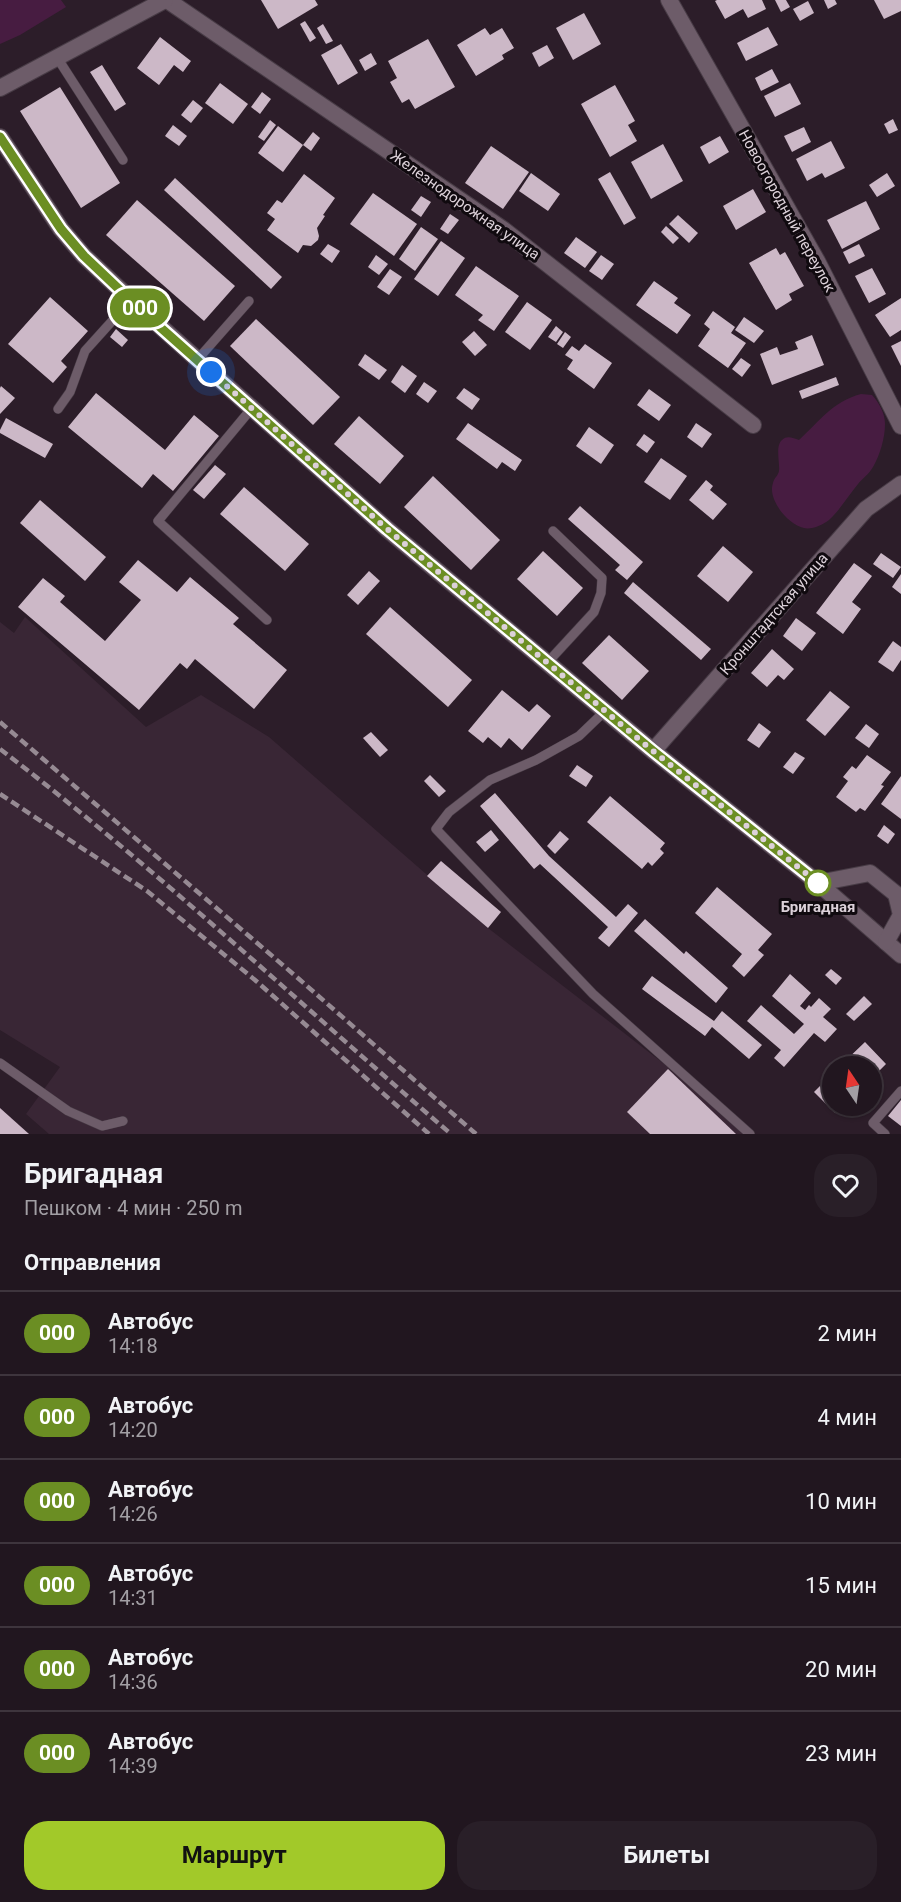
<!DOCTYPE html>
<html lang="ru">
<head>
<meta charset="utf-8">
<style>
  body { margin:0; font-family:Roboto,sans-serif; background:#291f28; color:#f1f3f6; height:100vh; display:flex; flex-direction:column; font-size:22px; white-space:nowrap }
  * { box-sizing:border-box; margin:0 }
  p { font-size:20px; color:#a29fa4 }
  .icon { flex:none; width:33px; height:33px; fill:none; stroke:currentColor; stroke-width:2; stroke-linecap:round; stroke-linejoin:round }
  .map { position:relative; height:1134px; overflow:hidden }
  .sheet { display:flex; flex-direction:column; background:#21161f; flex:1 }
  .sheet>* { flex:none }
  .badge { padding:0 12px; border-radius:20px; font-size:21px; line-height:39px }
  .needle { width:39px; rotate:347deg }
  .controls { position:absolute; left:822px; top:1056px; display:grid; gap:12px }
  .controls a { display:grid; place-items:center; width:60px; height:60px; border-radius:50%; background:#21161f; box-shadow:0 2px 4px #0004,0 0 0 2px #3e353d; font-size:30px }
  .you { position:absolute; width:30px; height:30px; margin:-15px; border:4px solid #fff; border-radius:50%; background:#1a73e8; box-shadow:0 0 0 9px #1a73e833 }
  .map>.badge { position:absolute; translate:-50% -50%; box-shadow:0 0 0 3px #fff }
  h2 { padding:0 24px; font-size:22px; line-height:54px }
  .round { display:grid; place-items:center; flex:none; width:63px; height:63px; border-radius:24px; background:#291f28 }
  .overview { display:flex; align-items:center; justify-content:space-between; height:102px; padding:0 24px }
  h1 { font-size:28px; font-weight:700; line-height:45px }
  .action { display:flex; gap:12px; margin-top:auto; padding:12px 24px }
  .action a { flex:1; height:69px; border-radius:24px; background:#a2c929; color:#111; font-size:24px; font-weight:700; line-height:69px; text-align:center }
  .action a+a { background:#291f28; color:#f1f3f6 }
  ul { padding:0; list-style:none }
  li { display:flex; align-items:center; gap:18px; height:84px; padding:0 24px; border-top:2px solid #3e353d }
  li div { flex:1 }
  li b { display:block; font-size:22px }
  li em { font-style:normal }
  li .badge { min-width:66px; font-weight:700; text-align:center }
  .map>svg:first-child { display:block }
</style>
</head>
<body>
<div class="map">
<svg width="901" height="1134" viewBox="0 0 901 1134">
  <rect width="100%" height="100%" fill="#2c1d29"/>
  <path fill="#392635" d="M25,617L146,727L201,695L269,737L488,928L755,1134H49L26,1114L60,1067L0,1030V622L14,633Z"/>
  <g fill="#471c41">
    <path d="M0,0H61L66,7L20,35L0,44Z"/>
    <path d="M861,394L872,395C879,403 885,413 885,424C885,438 880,455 873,467C869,474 862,479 858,484C848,496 840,510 829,520C823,525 811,530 804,528C788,525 767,499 773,483C774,478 778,476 779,471C780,463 775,446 782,440C787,435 793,438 799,440C821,420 832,402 861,394Z"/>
  </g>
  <g fill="#ccb8c7">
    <path d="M261,0H315L318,5L278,29Z"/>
    <path d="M717,0H762L766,9L748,18L743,9L725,19L715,1Z"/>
    <path d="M775,0H786L790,7L781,12Z"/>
    <path d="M824,0H835L837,4L828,9Z"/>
    <path d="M874,0H901V11L884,19Z"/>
    <path d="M808,1L814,13L800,21L793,9Z"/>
    <path d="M584,13L601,44L573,60L556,28Z"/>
    <path d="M305,21L316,38L310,42L300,24Z"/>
    <path d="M323,24L333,41L326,44L317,28Z"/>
    <path d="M768,27L778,45L746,61L737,43Z"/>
    <path d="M485,28L490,35L502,28L514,48L502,55L504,59L476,76L457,45Z"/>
    <path d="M160,37L191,61L183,72L174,65L159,85L137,68Z"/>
    <path d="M428,39L455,87L415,109L409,99L402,103L390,82L397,78L388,61Z"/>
    <path d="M341,44L358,73L338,85L321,55Z"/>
    <path d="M547,45L554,58L539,67L532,53Z"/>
    <path d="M371,53L377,64L365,71L359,60Z"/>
    <path d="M102,65L126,104L115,111L90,72Z"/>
    <path d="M772,69L779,82L761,91L755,78Z"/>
    <path d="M220,83L248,104L233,124L205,103Z"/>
    <path d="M790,83L801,104L775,117L764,96Z"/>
    <path d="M615,85L635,121L628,125L637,141L610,157L581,104Z"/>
    <path d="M60,87L120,183L81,208L20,111Z"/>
    <path d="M262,92L271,99L260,114L251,107Z"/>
    <path d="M193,100L203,108L191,123L181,115Z"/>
    <path d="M893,119L898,130L889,134L884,124Z"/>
    <path d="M270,120L276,125L264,141L258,137Z"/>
    <path d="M173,125L187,136L179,146L165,136Z"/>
    <path d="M278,126L303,145L283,172L258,153Z"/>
    <path d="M804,127L811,142L792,152L784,136Z"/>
    <path d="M313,132L320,138L311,151L303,145Z"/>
    <path d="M720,136L729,152L709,164L700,147Z"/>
    <path d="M831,141L845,168L825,178L822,173L807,181L796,159Z"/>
    <path d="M663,144L683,181L651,199L631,162Z"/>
    <path d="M491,146L529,172L503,209L465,183Z"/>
    <path d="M610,172L636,218L624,225L598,179Z"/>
    <path d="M531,173L560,194L548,211L519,191Z"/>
    <path d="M887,173L895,186L877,197L869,185Z"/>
    <path d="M304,174L335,198L323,215L325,216L317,228L319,236L318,240L311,246L303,245L298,253L267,230L275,219L267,213L277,200L282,203Z"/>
    <path d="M175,178L282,277L271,289L164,190Z"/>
    <path d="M753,189L766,212L736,230L723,206Z"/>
    <path d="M373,193L417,224L394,256L350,224Z"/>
    <path d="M421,196L431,202L421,217L411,210Z"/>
    <path d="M137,200L235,286L204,321L106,235Z"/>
    <path d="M866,201L880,229L842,249L827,220Z"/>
    <path d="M450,214L459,220L448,234L440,229Z"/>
    <path d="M678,215L698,233L689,243L669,224Z"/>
    <path d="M666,226L679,238L673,244L661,232Z"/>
    <path d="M421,227L438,239L415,271L399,259Z"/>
    <path d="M576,237L597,252L585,268L564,253Z"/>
    <path d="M441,241L465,258L438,296L414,279Z"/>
    <path d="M328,244L340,251L332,263L320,254Z"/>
    <path d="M859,244L865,256L849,264L843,252Z"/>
    <path d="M776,248L780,255L785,252L804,286L789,294L792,300L776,310L749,263Z"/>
    <path d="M376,255L388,264L379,275L368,267Z"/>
    <path d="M601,255L614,264L602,280L589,271Z"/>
    <path d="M476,266L519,296L494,331L478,320L483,315L455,295Z"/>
    <path d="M872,268L886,294L869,303L855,276Z"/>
    <path d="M390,269L402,277L389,295L377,287Z"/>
    <path d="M654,281L678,298L674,303L691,315L677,334L636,305Z"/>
    <path d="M50,297L88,331L61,361L67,367L53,383L8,344Z"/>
    <path d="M901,298V330L890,337L875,315Z"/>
    <path d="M527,302L552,320L530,350L505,332Z"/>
    <path d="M713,311L735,327L731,333L746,343L728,368L698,346L710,329L704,324Z"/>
    <path d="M744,317L764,331L754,343L735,330Z"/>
    <path d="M256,319L340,397L313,425L230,346Z"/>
    <path d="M556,326L563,332L556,342L548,337Z"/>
    <path d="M116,329L128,340L122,347L110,337Z"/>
    <path d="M474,331L487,345L475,356L462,342Z"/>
    <path d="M565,332L571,337L563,348L557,344Z"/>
    <path d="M812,335L824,365L772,385L760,354L777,347L780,355L798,349L795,342Z"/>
    <path d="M901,341V366L891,346Z"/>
    <path d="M585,344L612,363L594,389L567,369L573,360L565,355L572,346L579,351Z"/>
    <path d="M365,354L387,370L379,380L358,365Z"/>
    <path d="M741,358L751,365L742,377L732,369Z"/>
    <path d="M402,365L417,376L405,393L391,382Z"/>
    <path d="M836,377L839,385L802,399L799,391Z"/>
    <path d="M424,382L437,391L428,403L416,394Z"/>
    <path d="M1,386L15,398L0,414V388Z"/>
    <path d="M464,388L480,399L472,410L456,398Z"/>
    <path d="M649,389L671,405L659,421L637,405Z"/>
    <path d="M96,393L165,450L194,415L219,436L173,491L153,474L142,488L68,427Z"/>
    <path d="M359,416L404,456L380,484L334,444Z"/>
    <path d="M6,418L53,444L45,458L0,433V430Z"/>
    <path d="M468,423L522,460L515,471L502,462L497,469L456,439Z"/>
    <path d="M696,423L712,434L702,448L687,437Z"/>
    <path d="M589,427L614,445L601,464L576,446Z"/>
    <path d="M644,434L655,442L647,453L636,445Z"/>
    <path d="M661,458L687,476L670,500L644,482Z"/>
    <path d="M215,465L226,474L204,499L193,490Z"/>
    <path d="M433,476L500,540L471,570L404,507Z"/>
    <path d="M706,480L713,486L710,490L727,504L713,520L689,500Z"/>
    <path d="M244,487L309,544L285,571L220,514Z"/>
    <path d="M40,500L106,557L85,581L20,523Z"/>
    <path d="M580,506L643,562L627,580L615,570L620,565L568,519Z"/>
    <path d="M723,546L753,572L728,602L697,576Z"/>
    <path d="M543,551L583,588L557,616L517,579Z"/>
    <path d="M881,553L901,567L893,578L873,564Z"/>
    <path d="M138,560L177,592L190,577L239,618L233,624L287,670L254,709L195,659L187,669L180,663L139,710L18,607L43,578L65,596L60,602L105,641L141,600L119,582Z"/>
    <path d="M854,563L872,576L852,602L861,609L843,634L816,613Z"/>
    <path d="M369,571L380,581L358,605L347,595Z"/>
    <path d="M901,574V594L892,587Z"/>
    <path d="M633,582L711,649L701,660L624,593Z"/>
    <path d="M390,607L472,680L448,707L366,634Z"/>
    <path d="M796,618L816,633L802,651L783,636Z"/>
    <path d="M609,635L649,671L622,700L582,663Z"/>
    <path d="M893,641L901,647V660L893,672L878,662Z"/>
    <path d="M772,649L794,669L784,680L778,675L767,687L751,673Z"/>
    <path d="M502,690L529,712L537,704L551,716L522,750L509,738L501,748L488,737L483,743L468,731Z"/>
    <path d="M830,691L850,707L825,736L806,720Z"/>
    <path d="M759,723L771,732L759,748L747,740Z"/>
    <path d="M866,724L879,734L869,748L855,738Z"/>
    <path d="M371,732L388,750L380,757L363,738Z"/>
    <path d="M795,752L805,758L793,774L783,767Z"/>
    <path d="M867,755L891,772L881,785L884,786L865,811L860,808L856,812L836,797L848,781L843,777L852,766L856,769Z"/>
    <path d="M577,765L593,776L586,787L569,776Z"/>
    <path d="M430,775L446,791L439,797L424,781Z"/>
    <path d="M901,776V819L881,804Z"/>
    <path d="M495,793L549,856L616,917L628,904L638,913L609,947L598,938L608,927L540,864L534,869L480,806Z"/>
    <path d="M610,796L665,843L660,849L664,853L652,866L648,862L642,869L587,822Z"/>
    <path d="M884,825L895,834L888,844L877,836Z"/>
    <path d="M491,830L499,840L485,852L476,842Z"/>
    <path d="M560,831L569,839L555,854L547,846Z"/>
    <path d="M441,861L501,912L488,928L427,876Z"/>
    <path d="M717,887L772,934L758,950L764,955L744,977L732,966L742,954L695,913Z"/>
    <path d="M645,919L684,954L686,951L728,988L716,1003L634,931Z"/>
    <path d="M831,969L842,978L836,985L825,975Z"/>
    <path d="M790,974L811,993L800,1006L805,1010L809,1005L811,1007L819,998L831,1009L823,1017L837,1029L825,1042L814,1033L784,1067L774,1058L781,1050L747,1021L761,1005L794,1034L804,1024L772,996Z"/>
    <path d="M652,976L714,1021L722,1011L762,1045L749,1059L712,1027L705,1036L642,989Z"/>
    <path d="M864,996L872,1004L854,1021L846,1014Z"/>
    <path d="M865,1042L886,1064L872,1078V1066H840Z"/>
    <path d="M668,1069L736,1134H650L627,1112Z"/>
    <path d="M832,1074V1106H843L835,1113L814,1092Z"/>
    <path d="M901,1100V1126L888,1116Z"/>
    <path d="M0,1108L29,1134H0Z"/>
  </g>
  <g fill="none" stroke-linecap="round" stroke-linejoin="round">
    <defs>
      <g id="service">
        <path d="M58,59L123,160"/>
        <path d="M197,360L249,301"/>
        <path d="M252,408L158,521L267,620"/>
        <path d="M58,409L70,392L85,351L131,300"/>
        <path d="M547,663L594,612L601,593L602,578L553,531"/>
        <path d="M605,711L579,736L536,760L490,780L449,812L436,829L593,994L750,1134"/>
        <path d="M0,1063L68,1111L102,1126L123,1121"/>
        <path d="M885,1134L873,1123L901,1091"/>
      </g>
      <g id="minor">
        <path d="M167,0L504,230L753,425"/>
        <path d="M669,0L817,261L901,426"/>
        <path d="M0,88L165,0"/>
        <path d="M653,751L818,883L901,955"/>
        <path d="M818,883L870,873L896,894L901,915L886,942"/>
      </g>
      <path id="tertiary" d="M0,137L61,229L84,256L143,311L387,529L653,751L866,509L901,484"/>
    </defs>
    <use href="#service" stroke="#483c46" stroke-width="10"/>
    <use href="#minor" stroke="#483c46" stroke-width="18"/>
    <use href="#tertiary" stroke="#483c46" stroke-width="18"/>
    <use href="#service" stroke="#6d5c69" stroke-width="9"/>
    <use href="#minor" stroke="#6d5c69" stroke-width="16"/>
    <use href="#tertiary" stroke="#6d5c69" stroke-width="16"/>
    <g stroke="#968a93" stroke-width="4.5" stroke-dasharray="9 4.5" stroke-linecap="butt">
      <path d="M0,722L299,979L476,1134"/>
      <path d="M0,749C157,869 301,1005 451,1134"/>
      <path d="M0,794L147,891L255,980L429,1134"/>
    </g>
  </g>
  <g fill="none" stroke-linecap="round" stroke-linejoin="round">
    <defs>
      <path id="line" d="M0,137L61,229L84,256L142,311L387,529L653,751L818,883"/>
    </defs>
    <use href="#line" stroke="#fff" stroke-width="14"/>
    <use href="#line" stroke="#6b8e23" stroke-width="9"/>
    <path stroke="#dcd1d9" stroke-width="6" stroke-dasharray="0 10.8" d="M211,372L387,529L653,751L818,883"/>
  </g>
  <circle fill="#fff" stroke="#6b8e23" stroke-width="3" cx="818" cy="883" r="12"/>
  <g text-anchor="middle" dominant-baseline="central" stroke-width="6" stroke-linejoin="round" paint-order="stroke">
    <g font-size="15" fill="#dcd1d9" stroke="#100a0f">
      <text transform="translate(465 205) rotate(35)">Железнодорожная улица</text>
      <text transform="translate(787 211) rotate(61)">Новоогородный переулок</text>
      <text transform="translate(774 614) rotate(-49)">Кронштадтская улица</text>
    </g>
    <g font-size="15" font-weight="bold" fill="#dcd1d9" stroke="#100a0f">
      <text x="818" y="907">Бригадная</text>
    </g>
  </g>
</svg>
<div class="controls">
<a><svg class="needle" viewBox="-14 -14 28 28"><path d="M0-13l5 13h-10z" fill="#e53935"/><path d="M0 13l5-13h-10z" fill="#a29fa4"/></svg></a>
</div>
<div class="you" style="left:211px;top:372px"></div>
<b class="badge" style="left:140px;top:308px;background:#6b8e23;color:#fff">000</b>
</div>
<section class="sheet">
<div class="overview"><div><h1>Бригадная</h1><p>Пешком · 4 мин · 250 m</p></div><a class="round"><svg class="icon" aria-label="heart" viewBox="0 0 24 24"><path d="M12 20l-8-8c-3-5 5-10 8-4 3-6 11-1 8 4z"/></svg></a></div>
<h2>Отправления</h2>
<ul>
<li><span class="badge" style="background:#6b8e23;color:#fff">000</span><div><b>Автобус</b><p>14:18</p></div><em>2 мин</em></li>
<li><span class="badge" style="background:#6b8e23;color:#fff">000</span><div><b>Автобус</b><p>14:20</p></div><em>4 мин</em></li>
<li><span class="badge" style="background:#6b8e23;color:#fff">000</span><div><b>Автобус</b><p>14:26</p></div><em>10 мин</em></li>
<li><span class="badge" style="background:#6b8e23;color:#fff">000</span><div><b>Автобус</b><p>14:31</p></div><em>15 мин</em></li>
<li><span class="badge" style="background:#6b8e23;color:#fff">000</span><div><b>Автобус</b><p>14:36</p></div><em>20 мин</em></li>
<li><span class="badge" style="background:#6b8e23;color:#fff">000</span><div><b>Автобус</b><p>14:39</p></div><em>23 мин</em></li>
</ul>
<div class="action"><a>Маршрут</a><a>Билеты</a></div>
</section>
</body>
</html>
